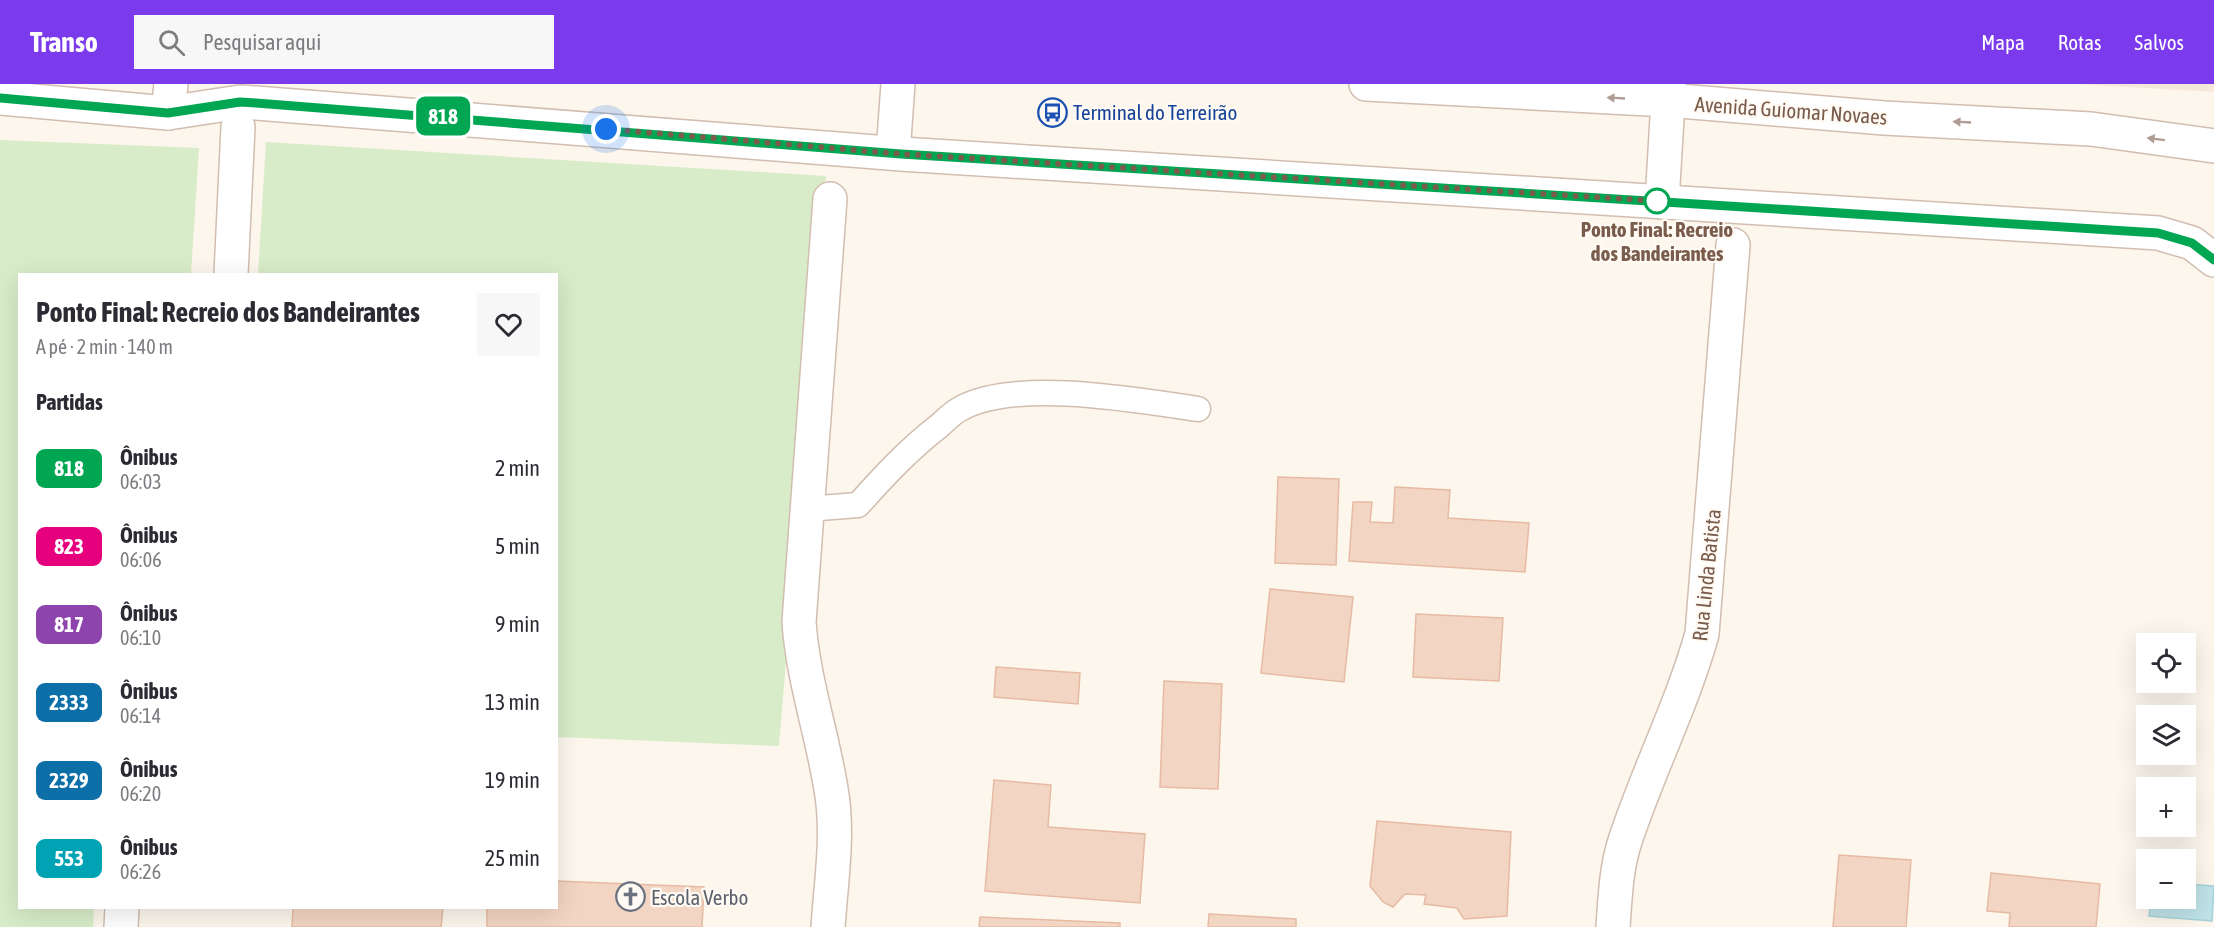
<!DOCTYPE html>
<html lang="pt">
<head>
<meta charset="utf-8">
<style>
  body { margin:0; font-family:"Asap Condensed",sans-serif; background:#f7f7f7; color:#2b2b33; height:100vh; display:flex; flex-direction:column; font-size:22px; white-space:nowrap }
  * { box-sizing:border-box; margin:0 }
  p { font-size:20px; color:#7c7c81 }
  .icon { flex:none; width:33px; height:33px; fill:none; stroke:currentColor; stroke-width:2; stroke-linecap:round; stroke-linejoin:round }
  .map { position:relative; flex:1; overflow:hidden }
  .drawer { position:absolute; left:18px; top:189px; width:540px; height:636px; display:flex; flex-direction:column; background:#fff; border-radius:0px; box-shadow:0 6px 24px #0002 }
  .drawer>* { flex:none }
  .badge { padding:0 12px; border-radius:9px; font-size:21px; line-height:39px }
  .controls { position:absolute; left:2136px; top:549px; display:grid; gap:12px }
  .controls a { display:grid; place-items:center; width:60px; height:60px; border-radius:0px; background:#fff; box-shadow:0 6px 24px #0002; font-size:30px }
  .you { position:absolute; width:30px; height:30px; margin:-15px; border:4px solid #fff; border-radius:50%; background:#1a73e8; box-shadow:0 0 0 9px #1a73e833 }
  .map>.badge { position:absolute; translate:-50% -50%; box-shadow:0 0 0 3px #fff }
  h2 { padding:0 18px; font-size:22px; line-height:54px }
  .round { display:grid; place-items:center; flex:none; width:63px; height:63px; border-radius:0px; background:#f7f7f7 }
  .head { display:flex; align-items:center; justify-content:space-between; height:102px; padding:0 18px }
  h1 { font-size:28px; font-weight:700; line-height:45px }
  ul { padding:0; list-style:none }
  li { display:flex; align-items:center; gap:18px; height:78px; padding:0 18px }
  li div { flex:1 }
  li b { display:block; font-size:22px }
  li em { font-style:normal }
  li .badge { min-width:66px; font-weight:700; text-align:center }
  header { display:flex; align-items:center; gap:36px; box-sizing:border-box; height:84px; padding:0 30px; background:#7c3aed; color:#fff }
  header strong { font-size:28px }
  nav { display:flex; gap:33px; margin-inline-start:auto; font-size:21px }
  .search { width:420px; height:54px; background:#f7f7f7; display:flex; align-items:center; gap:15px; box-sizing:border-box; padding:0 21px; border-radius:0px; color:#7c7c81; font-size:22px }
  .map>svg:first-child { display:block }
</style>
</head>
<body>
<header>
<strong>Transo</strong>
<div class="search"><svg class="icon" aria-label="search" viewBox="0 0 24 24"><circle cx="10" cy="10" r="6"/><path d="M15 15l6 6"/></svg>Pesquisar aqui</div>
<nav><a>Mapa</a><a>Rotas</a><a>Salvos</a></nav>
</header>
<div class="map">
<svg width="2214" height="843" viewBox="0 0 2214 843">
  <rect width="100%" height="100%" fill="#fdf6ec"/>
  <path fill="#f5e8da" d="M2075,0H2214V8Z"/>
  <g fill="#d8ecc9">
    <path d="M0,56L199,64L191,190H20V824H94L93,843H0Z"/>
    <path d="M266,58L826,92L779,662L557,653L556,190H258Z"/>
  </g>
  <path fill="#bfe3e8" stroke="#a5d3da" stroke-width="1.5" d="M2186,800L2214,802L2212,837L2149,832L2151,815L2186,814Z"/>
  <g fill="#f3d5c3" stroke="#e6bba3" stroke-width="1.5">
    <path d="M1278,393L1339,395L1336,481L1275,479Z"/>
    <path d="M1395,403L1450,406L1448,434L1529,439L1525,488L1349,477L1353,418H1372L1370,438L1393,439Z"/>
    <path d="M1270,505L1353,513L1344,598L1261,589Z"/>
    <path d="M1416,530L1503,534L1499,597L1413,593Z"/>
    <path d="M996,583L1080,589L1078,620L994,613Z"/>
    <path d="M1164,597L1222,600L1218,705L1160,703Z"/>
    <path d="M994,696L1051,701L1048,743L1145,750L1140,819L985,807Z"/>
    <path d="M1377,737L1511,748L1507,832L1464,835L1457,824L1424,820L1426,811L1405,810L1393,823L1383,818L1370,802Z"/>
    <path d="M1839,771L1911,776L1906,843H1833Z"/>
    <path d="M1991,789L2100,800L2096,843H2009L2010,829L1987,827Z"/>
    <path d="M556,797L704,803L702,843H487V824H556Z"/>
    <path d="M293,824H443L441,843H292Z"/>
    <path d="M1209,830L1296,835V843H1208Z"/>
    <path d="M980,833L1120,839V843H979Z"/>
  </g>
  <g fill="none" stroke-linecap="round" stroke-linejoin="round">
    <defs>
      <path id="service" d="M807,425L858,421C884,392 908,366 939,342C946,336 952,329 960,325C1015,294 1137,316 1198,325"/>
      <g id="minor">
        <path d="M168,29L171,0"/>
        <path d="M893,69L898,0"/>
        <path d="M1662,118L1669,0"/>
        <path d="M231,190L238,43"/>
        <path d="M121,843L122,824"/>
        <path d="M828,843C831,798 839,750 831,705C822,649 803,595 799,538L830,115"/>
        <path d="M1613,843C1615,815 1616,784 1625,757C1648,687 1682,621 1702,550L1733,161"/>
      </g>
      <g id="tertiary">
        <path d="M1366,0L1668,16L1884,34L2091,45L2214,62"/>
        <path d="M0,14L168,29L240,18L256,19L901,70L2158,149L2192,159L2214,176"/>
      </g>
    </defs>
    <use href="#service" stroke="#d1beb0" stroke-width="27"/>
    <use href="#minor" stroke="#d1beb0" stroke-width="36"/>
    <use href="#tertiary" stroke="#d1beb0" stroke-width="36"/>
    <use href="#service" stroke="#fff" stroke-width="24"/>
    <use href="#minor" stroke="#fff" stroke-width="33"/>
    <use href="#tertiary" stroke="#fff" stroke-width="33"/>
  </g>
  <defs><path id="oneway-solid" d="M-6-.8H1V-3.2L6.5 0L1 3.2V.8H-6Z" transform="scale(1.5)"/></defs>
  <g fill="#af9d94">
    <use href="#oneway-solid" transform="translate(1616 14) rotate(-177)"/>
    <use href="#oneway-solid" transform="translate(1962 38) rotate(-177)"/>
    <use href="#oneway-solid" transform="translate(2156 55) rotate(-173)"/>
  </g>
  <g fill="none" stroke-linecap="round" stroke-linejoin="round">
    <defs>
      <path id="line" d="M0,14L168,29L240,18L256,19L901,70L2158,149L2192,159L2214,176"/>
    </defs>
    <use href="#line" stroke="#fff" stroke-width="14"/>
    <use href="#line" stroke="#00a651" stroke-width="9"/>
    <path stroke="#7a5c4d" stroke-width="6" stroke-dasharray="0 10.8" d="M606,45L901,70L1657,117"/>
  </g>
  <defs>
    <symbol id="bus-ring" viewBox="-11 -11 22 22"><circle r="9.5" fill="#fffaf3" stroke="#1a4fb4" stroke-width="1.5"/><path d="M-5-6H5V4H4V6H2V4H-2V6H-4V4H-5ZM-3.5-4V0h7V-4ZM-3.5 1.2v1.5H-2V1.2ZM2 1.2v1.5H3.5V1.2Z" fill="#1a4fb4"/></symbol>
    <symbol id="church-ring" viewBox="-11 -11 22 22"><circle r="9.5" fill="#fffaf3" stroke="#6b7280" stroke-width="1.5"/><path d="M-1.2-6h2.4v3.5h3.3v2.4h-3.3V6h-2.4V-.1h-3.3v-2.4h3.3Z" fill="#6b7280"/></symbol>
  </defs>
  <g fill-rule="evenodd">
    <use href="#bus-ring" x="1036" y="12" width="33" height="33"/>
    <use href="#church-ring" x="614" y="796" width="33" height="33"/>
  </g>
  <circle fill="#fff" stroke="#00a651" stroke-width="3" cx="1657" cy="117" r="12"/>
  <g text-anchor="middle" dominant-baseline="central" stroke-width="4.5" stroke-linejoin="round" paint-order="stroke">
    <g font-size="21" fill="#7a5c4d" stroke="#fffaf3">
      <text transform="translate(1791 26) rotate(4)">Avenida Guiomar Novaes</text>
      <text transform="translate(1706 491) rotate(-84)">Rua Linda Batista</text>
    </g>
    <g font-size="21" fill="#164399" stroke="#fffaf3" text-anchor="start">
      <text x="1073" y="28">Terminal do Terreirão</text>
    </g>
    <g font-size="21" font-weight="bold" fill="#7a5c4d" stroke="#fffaf3">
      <text x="1657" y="145">Ponto Final: Recreio<tspan x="1657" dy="24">dos Bandeirantes</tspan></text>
    </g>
    <g font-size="21" fill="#5b616d" stroke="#fffaf3" text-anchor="start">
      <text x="651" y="813">Escola Verbo</text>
    </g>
  </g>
</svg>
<div class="controls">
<a><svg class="icon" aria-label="locate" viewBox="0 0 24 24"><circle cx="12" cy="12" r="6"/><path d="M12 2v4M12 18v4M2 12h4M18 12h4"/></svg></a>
<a><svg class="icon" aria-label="layers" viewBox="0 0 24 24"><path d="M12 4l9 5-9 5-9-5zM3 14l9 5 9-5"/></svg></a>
<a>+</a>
<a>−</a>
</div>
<div class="you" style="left:606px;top:45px"></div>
<b class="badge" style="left:443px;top:32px;background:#00a651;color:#fff">818</b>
<section class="drawer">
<div class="head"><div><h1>Ponto Final: Recreio dos Bandeirantes</h1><p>A pé · 2 min · 140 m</p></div><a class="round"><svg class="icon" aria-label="heart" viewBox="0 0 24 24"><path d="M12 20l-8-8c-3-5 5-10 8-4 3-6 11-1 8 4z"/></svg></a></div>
<h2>Partidas</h2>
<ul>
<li><span class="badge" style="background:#00a651;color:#fff">818</span><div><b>Ônibus</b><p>06:03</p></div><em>2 min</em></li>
<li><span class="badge" style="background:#e6007e;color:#fff">823</span><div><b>Ônibus</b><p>06:06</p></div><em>5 min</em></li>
<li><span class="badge" style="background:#8e44ad;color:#fff">817</span><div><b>Ônibus</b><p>06:10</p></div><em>9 min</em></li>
<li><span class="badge" style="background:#0d6fa8;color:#fff">2333</span><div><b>Ônibus</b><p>06:14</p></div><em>13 min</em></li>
<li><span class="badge" style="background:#0d6fa8;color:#fff">2329</span><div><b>Ônibus</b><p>06:20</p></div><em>19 min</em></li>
<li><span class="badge" style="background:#00a3b4;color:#fff">553</span><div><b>Ônibus</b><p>06:26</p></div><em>25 min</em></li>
</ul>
</section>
</div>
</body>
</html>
